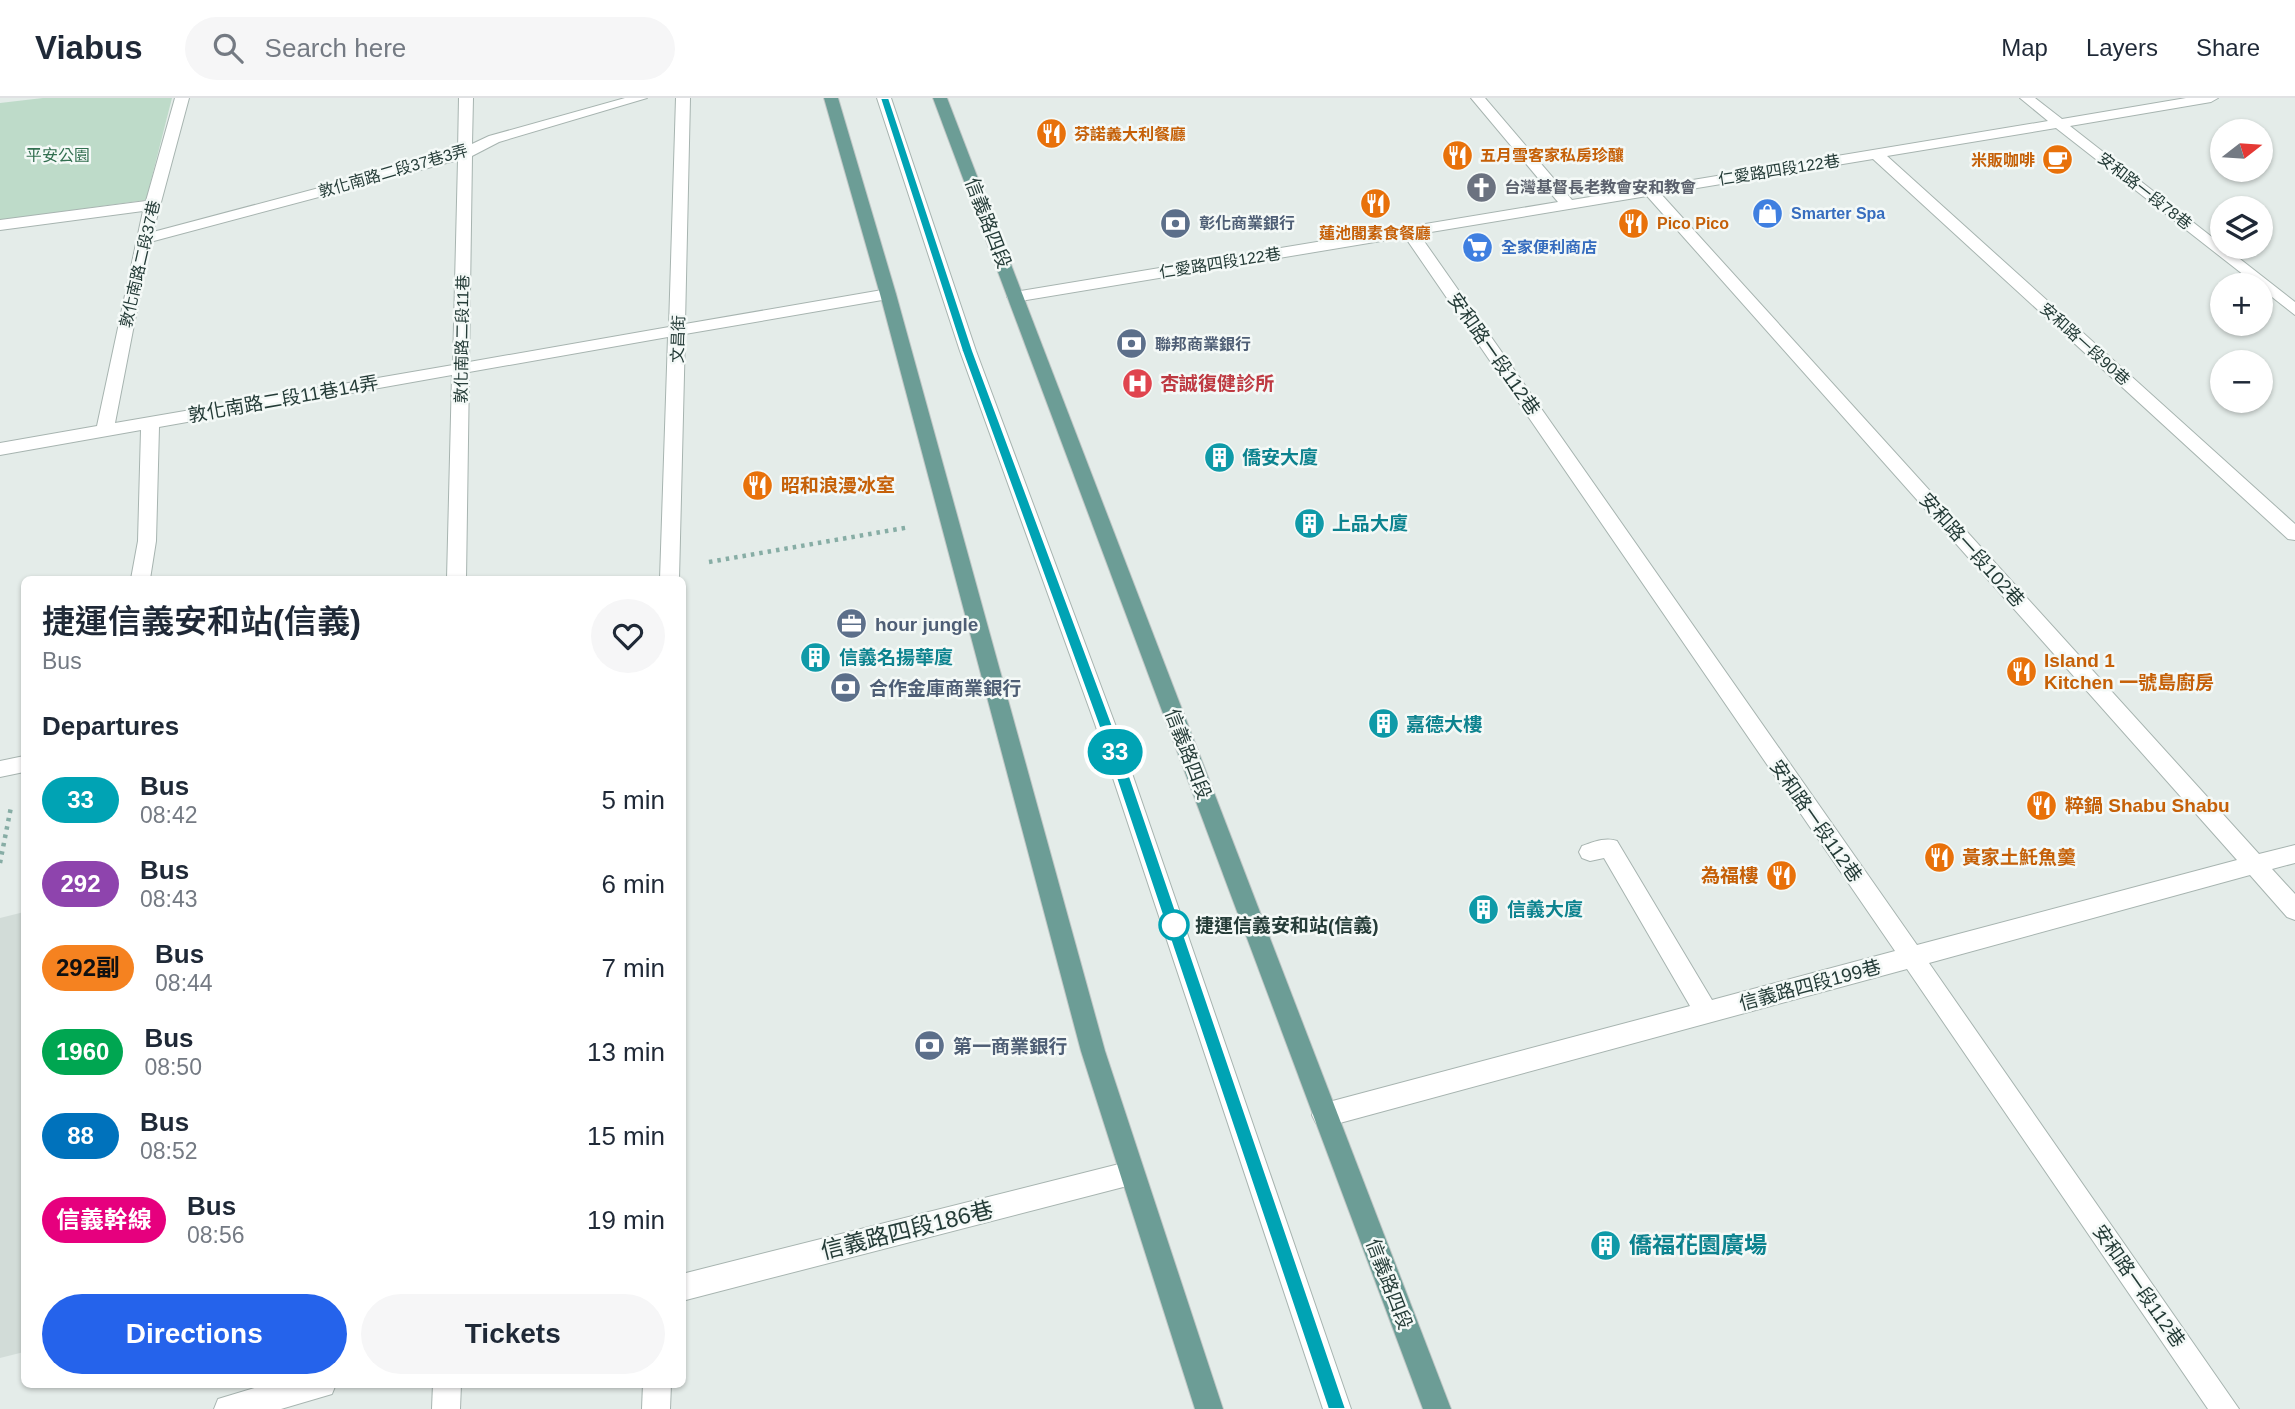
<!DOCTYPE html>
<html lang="en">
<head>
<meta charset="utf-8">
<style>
  body { margin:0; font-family:Arial,"Noto Sans TC",sans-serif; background:#f6f6f7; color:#1f2937; height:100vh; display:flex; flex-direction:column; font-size:26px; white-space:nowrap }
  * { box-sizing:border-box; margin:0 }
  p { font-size:23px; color:#747a83 }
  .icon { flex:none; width:38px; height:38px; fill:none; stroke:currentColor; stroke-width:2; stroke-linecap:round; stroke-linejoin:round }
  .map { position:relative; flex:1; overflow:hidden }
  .drawer { position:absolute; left:21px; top:478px; width:665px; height:812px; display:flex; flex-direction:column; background:#fff; border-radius:10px; box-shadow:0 2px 5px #0004 }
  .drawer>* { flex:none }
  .badge { padding:0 14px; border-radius:23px; font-size:24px; line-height:46px }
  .needle { width:46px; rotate:73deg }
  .buttons { position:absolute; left:2210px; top:21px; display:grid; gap:14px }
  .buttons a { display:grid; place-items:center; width:63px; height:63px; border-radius:50%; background:#fff; box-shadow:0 2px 5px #0004; font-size:35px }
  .map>.badge { position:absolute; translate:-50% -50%; box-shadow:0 0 0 4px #fff }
  h2 { padding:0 21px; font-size:26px; line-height:63px }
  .round { display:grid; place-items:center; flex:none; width:74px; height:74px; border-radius:37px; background:#f6f6f7 }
  .summary { display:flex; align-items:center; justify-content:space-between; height:119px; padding:0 21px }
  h1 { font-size:33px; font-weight:600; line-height:52px }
  .button { display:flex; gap:14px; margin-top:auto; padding:14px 21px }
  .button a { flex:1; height:80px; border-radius:42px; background:#2563eb; color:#fff; font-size:28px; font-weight:600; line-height:80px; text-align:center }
  .button a+a { background:#f6f6f7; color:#1f2937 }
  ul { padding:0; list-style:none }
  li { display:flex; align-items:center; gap:21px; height:84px; padding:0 21px }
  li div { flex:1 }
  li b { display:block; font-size:26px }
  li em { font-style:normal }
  li .badge { min-width:77px; font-weight:700; text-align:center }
  header { display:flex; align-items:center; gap:42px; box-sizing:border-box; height:98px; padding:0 35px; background:#fff; border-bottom:2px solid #e0e1e3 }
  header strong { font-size:33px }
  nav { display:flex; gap:38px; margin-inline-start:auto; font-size:24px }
  .search { width:490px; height:63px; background:#f6f6f7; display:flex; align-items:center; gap:18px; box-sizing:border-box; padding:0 24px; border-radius:38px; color:#747a83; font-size:26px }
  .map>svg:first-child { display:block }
</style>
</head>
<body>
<header>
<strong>Viabus</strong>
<div class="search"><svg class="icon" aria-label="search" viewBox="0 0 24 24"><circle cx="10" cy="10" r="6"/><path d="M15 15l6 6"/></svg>Search here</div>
<nav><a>Map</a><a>Layers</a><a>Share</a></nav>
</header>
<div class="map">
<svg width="2295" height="1311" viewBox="0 0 2295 1311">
  <rect width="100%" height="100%" fill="#e4ece9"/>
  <path fill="#d2dcd8" d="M24,814V1254L0,1260V820Z"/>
  <path fill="#bedbc9" d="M43,0H172L146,102L0,122V5Z"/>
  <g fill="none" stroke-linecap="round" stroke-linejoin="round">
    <defs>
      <g id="minor">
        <path d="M175,0H189L153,134L458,53L459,0H473L472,46L489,38L625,0H647L499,44L472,58L469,264L669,229L676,0H690L685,226L888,191L896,196L888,201L685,236L679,481H660L668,239L469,274L466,481H447L452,277L159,329L156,443L150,481H131L138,443L141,332L0,357V345L97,328L143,113L0,132V122L146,103ZM458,62L453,267L115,325L150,144Z"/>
        <path d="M877,0H891L976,253L1115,626L1351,1311H1323L1095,626L960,253Z"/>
        <path d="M1471,0H1485L1572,102L2048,23L2020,0H2035L2062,21L2186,0H2218L2211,4L2070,28L2295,204V217L2056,30L1887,58L2295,426V442L2288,441L1873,61L1661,96L2259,756L2295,747V765L2272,771L2295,796V822L2287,819L2250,777L1929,865L2239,1311H2208L1907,871L1325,1029L1316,1025L1312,1017L1316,1009L1325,1005L1690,908L1604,760L1590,763L1582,760L1579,754L1582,748C1594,744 1605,739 1617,743L1712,902L1895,853L1405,139L1015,204L1007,199L1015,194L1558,104ZM1647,98L2237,762L1917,847L1419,136Z"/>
        <path d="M24,658V674L0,679V663Z"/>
        <path d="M1131,1063L1140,1066L1144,1075L1140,1084L1131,1087L682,1203V1176Z"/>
        <path d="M268,1286H336L332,1296L281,1311H214L218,1301Z"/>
        <path d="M433,1286H461L460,1311H432Z"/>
        <path d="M643,1286H671L670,1311H642Z"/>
      </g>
      <g id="major">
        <path d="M824,0H838L896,196L1105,953L1223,1311H1195L1081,953L880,196Z"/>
        <path d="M933,0H947L1451,1311H1423Z"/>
      </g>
    </defs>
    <use href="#minor" stroke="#a7b4b0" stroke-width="2"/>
    <use href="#major" stroke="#c2c8c7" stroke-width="2"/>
    <g stroke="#87ada5" stroke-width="4.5" stroke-dasharray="3.5 5" stroke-linecap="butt">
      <path d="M709,464L910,429"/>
      <path d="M0,765L11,709"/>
    </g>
    <use href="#minor" fill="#fff" fill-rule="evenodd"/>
    <use href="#major" fill="#6c9d96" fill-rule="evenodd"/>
  </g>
  <path fill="#00a3b4" stroke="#fff" stroke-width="2" d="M880,0H889L973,253L1112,626L1346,1311H1328L1098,626L962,253Z"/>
  <defs>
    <symbol id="restaurant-disc" viewBox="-11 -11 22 22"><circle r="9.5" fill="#e8710a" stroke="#f4f9f7"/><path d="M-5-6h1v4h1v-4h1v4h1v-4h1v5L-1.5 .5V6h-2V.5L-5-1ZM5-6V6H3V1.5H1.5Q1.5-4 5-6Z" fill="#fff"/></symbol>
    <symbol id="cafe-disc" viewBox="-11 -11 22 22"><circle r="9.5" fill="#e8710a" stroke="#f4f9f7"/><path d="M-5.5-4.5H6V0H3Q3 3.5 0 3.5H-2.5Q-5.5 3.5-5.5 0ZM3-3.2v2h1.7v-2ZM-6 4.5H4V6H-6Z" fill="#fff"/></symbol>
    <symbol id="church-disc" viewBox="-11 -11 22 22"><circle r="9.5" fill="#6b7280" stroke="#f4f9f7"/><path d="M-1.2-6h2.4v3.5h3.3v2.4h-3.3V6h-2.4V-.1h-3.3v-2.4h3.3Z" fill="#fff"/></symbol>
    <symbol id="shop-disc" viewBox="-11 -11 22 22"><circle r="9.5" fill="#3f7fe0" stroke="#f4f9f7"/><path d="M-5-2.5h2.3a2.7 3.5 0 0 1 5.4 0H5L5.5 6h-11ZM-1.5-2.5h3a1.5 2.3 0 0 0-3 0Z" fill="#fff"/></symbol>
    <symbol id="bank-disc" viewBox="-11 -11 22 22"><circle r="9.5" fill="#5c6f8a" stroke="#f4f9f7"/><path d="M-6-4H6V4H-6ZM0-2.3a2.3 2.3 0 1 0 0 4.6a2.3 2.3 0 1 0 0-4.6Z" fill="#fff"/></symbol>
    <symbol id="supermarket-disc" viewBox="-11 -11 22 22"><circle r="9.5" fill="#3f7fe0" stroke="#f4f9f7"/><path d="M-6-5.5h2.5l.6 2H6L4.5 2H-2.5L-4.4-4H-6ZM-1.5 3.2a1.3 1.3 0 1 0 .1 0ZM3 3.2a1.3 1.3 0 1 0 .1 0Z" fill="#fff"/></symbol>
    <symbol id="hospital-disc" viewBox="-11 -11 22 22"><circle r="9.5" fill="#e0444e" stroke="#f4f9f7"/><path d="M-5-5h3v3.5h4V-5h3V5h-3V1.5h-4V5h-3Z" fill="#fff"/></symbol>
    <symbol id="building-disc" viewBox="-11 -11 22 22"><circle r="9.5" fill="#0f9aa8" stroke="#f4f9f7"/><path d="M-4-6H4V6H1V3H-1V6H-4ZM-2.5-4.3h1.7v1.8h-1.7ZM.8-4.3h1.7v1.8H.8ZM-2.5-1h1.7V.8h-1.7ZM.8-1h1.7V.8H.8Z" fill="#fff"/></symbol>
    <symbol id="office-disc" viewBox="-11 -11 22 22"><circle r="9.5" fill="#5c6f8a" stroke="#f4f9f7"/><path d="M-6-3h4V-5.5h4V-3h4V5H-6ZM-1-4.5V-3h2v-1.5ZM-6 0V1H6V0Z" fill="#fff"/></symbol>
  </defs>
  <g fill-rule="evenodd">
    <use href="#restaurant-disc" x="1034" y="18" width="35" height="35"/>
    <use href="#restaurant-disc" x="1440" y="40" width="35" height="35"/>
    <use href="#cafe-disc" x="2040" y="44" width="35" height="35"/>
    <use href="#church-disc" x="1464" y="72" width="35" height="35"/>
    <use href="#restaurant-disc" x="1358" y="88" width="35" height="35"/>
    <use href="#shop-disc" x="1750" y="98" width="35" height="35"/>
    <use href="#bank-disc" x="1158" y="108" width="35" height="35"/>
    <use href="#restaurant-disc" x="1616" y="108" width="35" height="35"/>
    <use href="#supermarket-disc" x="1460" y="132" width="35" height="35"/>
    <use href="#bank-disc" x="1114" y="228" width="35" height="35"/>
    <use href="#hospital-disc" x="1120" y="268" width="35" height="35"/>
    <use href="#building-disc" x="1202" y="342" width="35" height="35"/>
    <use href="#restaurant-disc" x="740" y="370" width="35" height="35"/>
    <use href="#building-disc" x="1292" y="408" width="35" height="35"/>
    <use href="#office-disc" x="834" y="508" width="35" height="35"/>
    <use href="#building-disc" x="798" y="542" width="35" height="35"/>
    <use href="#restaurant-disc" x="2004" y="556" width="35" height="35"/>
    <use href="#bank-disc" x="828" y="572" width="35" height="35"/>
    <use href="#building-disc" x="1366" y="608" width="35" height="35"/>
    <use href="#restaurant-disc" x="2024" y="690" width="35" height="35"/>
    <use href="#restaurant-disc" x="1922" y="742" width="35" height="35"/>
    <use href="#restaurant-disc" x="1764" y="760" width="35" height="35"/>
    <use href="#building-disc" x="1466" y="794" width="35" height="35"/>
    <use href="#bank-disc" x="912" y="930" width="35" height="35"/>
    <use href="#building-disc" x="1588" y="1130" width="35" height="35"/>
  </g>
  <circle fill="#fff" stroke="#00a3b4" stroke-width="3.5" cx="1174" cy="827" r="14"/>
  <g text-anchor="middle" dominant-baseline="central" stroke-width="5" stroke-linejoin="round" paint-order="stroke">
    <g font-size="16" font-weight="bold" fill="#c56008" stroke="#f4f9f7" text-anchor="start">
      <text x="1074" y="36">芬諾義大利餐廳</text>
      <text x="1480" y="57">五月雪客家私房珍釀</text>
      <text x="2035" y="62" text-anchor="end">米販咖啡</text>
      <text x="1657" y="125">Pico Pico</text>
      <text x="1375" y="135" text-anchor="middle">蓮池閣素食餐廳</text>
    </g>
    <g font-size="16" fill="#326f50" stroke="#f4f9f7">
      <text x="58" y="57">平安公園</text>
    </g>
    <g font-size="16" fill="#253c38" stroke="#f4f9f7">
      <text transform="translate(1779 72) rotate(-9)">仁愛路四段122巷</text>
      <text transform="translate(393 73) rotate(-16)">敦化南路二段37巷3弄</text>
      <text transform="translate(2145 93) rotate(38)">安和路一段78巷</text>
      <text transform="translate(1220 165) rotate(-9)">仁愛路四段122巷</text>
      <text transform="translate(140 166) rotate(-77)">敦化南路二段37巷</text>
      <text transform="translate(462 241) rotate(-89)">敦化南路二段11巷</text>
      <text transform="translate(678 241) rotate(-88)">文昌街</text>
      <text transform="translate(2085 246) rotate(42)">安和路一段90巷</text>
    </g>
    <g font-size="16" font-weight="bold" fill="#5b616d" stroke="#f4f9f7" text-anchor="start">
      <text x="1504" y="89">台灣基督長老教會安和教會</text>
    </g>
    <g font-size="16" font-weight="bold" fill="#366cbe" stroke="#f4f9f7" text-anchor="start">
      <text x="1791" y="115">Smarter Spa</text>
      <text x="1501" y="149">全家便利商店</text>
    </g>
    <g font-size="16" font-weight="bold" fill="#4e5e75" stroke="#f4f9f7" text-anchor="start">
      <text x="1199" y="125">彰化商業銀行</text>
      <text x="1155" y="246">聯邦商業銀行</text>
    </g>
    <g font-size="19" fill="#253c38" stroke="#f4f9f7">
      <text transform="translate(988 125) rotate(69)">信義路四段</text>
      <text transform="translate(1494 256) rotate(55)">安和路一段112巷</text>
      <text transform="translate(283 301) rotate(-10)">敦化南路二段11巷14弄</text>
      <text transform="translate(1972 452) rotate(48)">安和路一段102巷</text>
      <text transform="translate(1188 656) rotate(69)">信義路四段</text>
      <text transform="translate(1816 723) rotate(55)">安和路一段112巷</text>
      <text transform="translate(1810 887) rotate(-15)">信義路四段199巷</text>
      <text transform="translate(1389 1186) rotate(69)">信義路四段</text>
      <text transform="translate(2139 1188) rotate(55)">安和路一段112巷</text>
    </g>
    <g font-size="19" font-weight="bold" fill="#be3a42" stroke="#f4f9f7" text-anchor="start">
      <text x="1160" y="285">杏誠復健診所</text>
    </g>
    <g font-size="19" font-weight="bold" fill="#0d838f" stroke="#f4f9f7" text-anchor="start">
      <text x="1242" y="359">僑安大廈</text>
      <text x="1332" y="425">上品大廈</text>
      <text x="839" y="559">信義名揚華廈</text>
      <text x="1406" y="626">嘉德大樓</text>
      <text x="1507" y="811">信義大廈</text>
    </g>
    <g font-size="19" font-weight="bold" fill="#c56008" stroke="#f4f9f7" text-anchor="start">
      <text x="781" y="387">昭和浪漫冰室</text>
      <text x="2044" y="562">Island 1<tspan x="2044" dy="22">Kitchen 一號島廚房</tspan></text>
      <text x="2065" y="707">粹鍋 Shabu Shabu</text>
      <text x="1962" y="759">黃家土魠魚羹</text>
      <text x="1758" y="777" text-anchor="end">為福樓</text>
    </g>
    <g font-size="19" font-weight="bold" fill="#4e5e75" stroke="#f4f9f7" text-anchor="start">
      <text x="875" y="526">hour jungle</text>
      <text x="869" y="590">合作金庫商業銀行</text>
      <text x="953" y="948">第一商業銀行</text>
    </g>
    <g font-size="19" font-weight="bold" fill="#253c38" stroke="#f4f9f7" text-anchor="start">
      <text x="1195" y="827">捷運信義安和站(信義)</text>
    </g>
    <g font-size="23" fill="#253c38" stroke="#f4f9f7">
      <text transform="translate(907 1132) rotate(-14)">信義路四段186巷</text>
    </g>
    <g font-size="23" font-weight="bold" fill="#0d838f" stroke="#f4f9f7" text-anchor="start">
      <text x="1629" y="1147">僑福花園廣場</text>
    </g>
  </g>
</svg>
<div class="buttons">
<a><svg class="needle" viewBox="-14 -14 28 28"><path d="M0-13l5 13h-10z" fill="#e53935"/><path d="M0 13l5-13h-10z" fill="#747a83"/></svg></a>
<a><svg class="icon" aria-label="layers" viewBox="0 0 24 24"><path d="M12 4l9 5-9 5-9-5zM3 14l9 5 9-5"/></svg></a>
<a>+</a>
<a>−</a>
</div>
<b class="badge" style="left:1115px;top:654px;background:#00a3b4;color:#fff">33</b>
<section class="drawer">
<div class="summary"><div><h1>捷運信義安和站(信義)</h1><p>Bus</p></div><a class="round"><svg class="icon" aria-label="heart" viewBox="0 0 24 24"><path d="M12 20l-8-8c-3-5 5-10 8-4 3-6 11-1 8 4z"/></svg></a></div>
<h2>Departures</h2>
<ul>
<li><span class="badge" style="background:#00a3b4;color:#fff">33</span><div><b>Bus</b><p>08:42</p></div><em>5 min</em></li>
<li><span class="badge" style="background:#8e44ad;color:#fff">292</span><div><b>Bus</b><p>08:43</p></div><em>6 min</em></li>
<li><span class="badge" style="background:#f58220;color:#111">292副</span><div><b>Bus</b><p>08:44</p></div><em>7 min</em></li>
<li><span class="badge" style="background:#00a651;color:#fff">1960</span><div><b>Bus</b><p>08:50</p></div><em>13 min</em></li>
<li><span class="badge" style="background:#0072bc;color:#fff">88</span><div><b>Bus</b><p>08:52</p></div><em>15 min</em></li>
<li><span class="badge" style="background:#e6007e;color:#fff">信義幹線</span><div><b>Bus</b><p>08:56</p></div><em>19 min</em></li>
</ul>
<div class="button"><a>Directions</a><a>Tickets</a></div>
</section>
</div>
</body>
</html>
